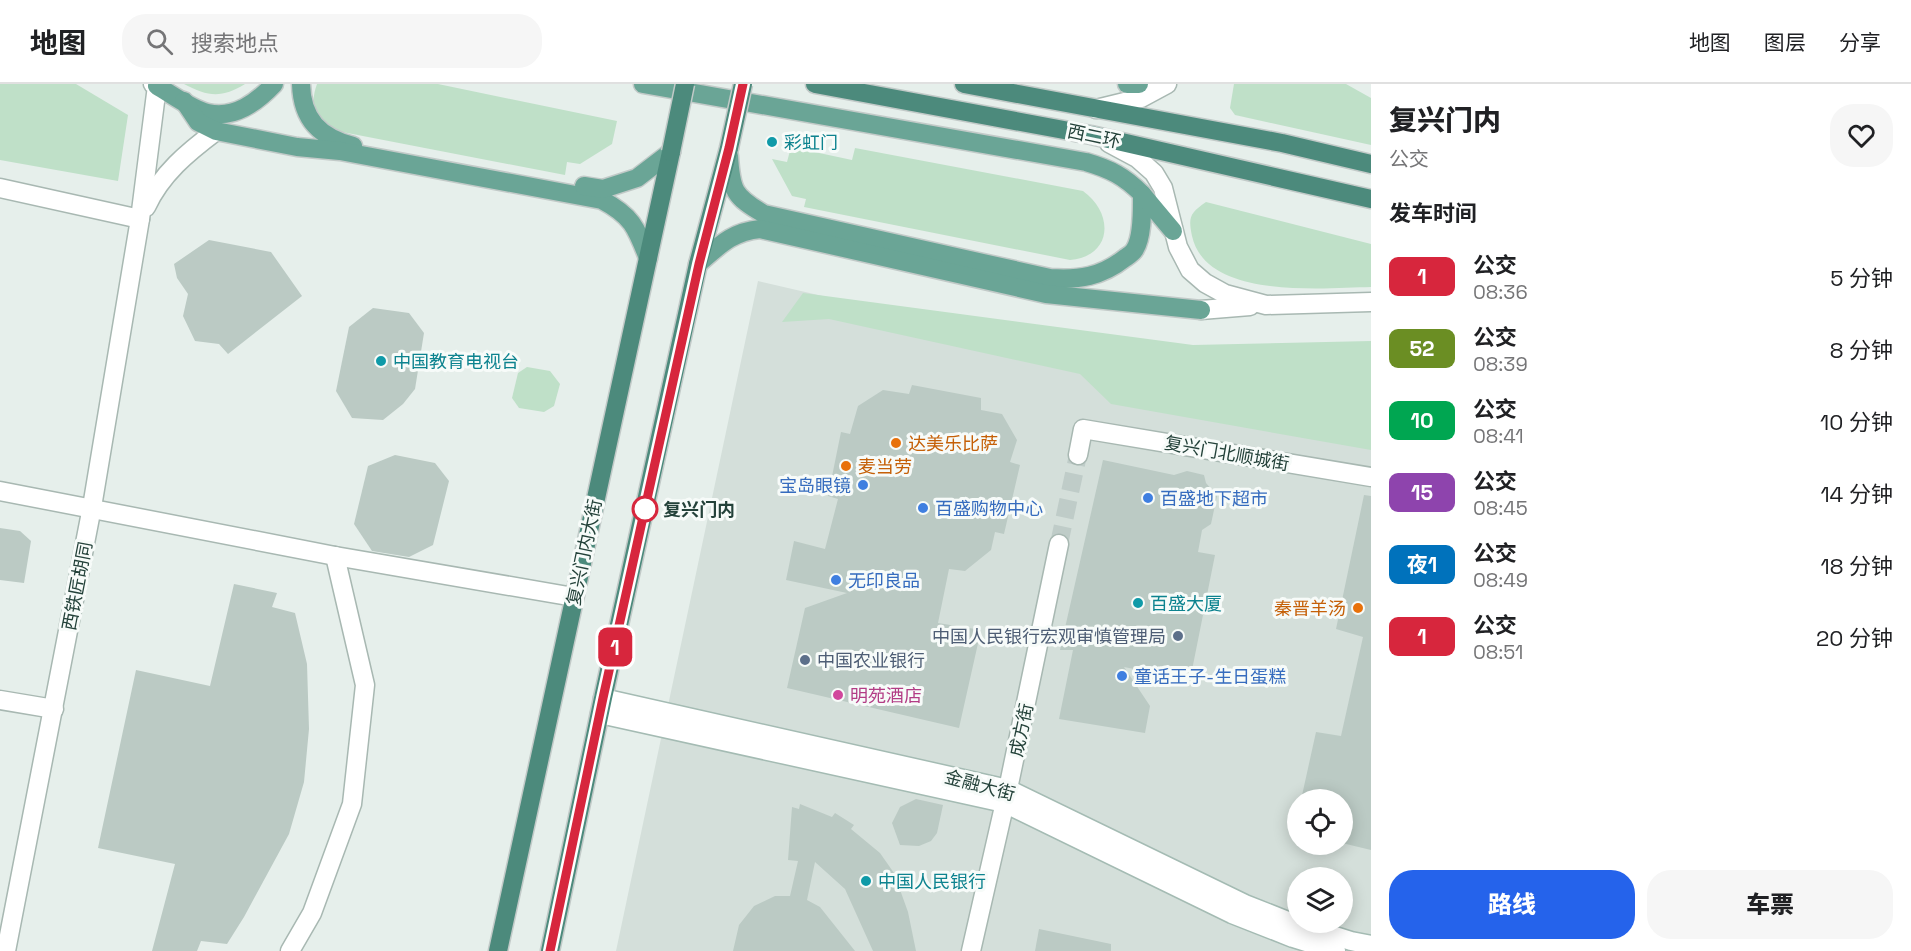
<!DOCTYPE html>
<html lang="zh">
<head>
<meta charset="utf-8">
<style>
  body { margin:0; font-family:"Space Grotesk","Noto Sans SC",sans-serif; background:#f6f6f6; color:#202124; height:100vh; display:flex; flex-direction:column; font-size:22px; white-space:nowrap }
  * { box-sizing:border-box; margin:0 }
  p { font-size:20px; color:#757577 }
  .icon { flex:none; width:33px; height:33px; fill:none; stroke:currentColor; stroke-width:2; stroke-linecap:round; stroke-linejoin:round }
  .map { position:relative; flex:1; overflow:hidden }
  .drawer { display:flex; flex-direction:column; background:#fff; width:540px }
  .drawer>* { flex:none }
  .badge { padding:0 12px; border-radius:9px; font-size:21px; line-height:39px }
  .fabs { position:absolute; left:1287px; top:705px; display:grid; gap:12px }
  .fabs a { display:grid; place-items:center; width:66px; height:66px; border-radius:50%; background:#fff; box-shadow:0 3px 15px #0003; font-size:30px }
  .map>.badge { position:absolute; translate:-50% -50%; box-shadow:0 0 0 3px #fff }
  h2 { padding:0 18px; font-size:22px; line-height:54px }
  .round { display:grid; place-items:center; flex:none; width:63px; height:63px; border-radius:24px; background:#f6f6f6 }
  .summary { display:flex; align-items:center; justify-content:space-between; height:102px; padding:0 18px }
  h1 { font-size:28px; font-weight:800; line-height:45px }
  .cta { display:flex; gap:12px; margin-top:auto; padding:12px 18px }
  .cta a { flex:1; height:69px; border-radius:24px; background:#2563eb; color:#fff; font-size:24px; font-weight:800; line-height:69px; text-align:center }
  .cta a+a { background:#f6f6f6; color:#202124 }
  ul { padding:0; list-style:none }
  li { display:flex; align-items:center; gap:18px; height:72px; padding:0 18px }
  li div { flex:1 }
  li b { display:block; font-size:22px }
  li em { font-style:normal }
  li .badge { min-width:66px; font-weight:700; text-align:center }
  header { display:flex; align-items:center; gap:36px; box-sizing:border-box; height:84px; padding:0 30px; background:#fff; border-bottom:2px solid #e0e0e0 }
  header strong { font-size:28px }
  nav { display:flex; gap:33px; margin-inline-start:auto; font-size:21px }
  .search { width:420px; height:54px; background:#f6f6f6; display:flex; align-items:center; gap:15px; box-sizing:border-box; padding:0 21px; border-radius:24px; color:#757577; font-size:22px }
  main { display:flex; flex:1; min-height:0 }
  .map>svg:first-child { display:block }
</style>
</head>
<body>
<header>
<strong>地图</strong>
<div class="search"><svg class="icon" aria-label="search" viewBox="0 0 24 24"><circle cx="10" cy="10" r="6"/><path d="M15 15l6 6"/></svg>搜索地点</div>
<nav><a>地图</a><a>图层</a><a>分享</a></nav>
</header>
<main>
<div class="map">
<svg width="1371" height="867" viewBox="0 0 1371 867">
  <rect width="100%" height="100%" fill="#e6efeb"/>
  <path fill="#d4dfda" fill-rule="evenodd" d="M758,197L1371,339V867H616ZM1298,716H1342V760H1298ZM1298,794H1342V838H1298Z"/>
  <g fill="#bfe0c8">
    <path d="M0,0H76L128,31L118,97L0,76Z"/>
    <path d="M184,0H245C222,14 208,13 184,0Z"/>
    <path d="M317,0H438L617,37L612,60L580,80L567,78L565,91L337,47C315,37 309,22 317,0Z"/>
    <path d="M1234,0H1346L1371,14V61L1235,31L1230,24Z"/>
    <path d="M791,63L852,76L855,64L1083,107C1114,129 1113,172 1070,176L804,123L806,115L792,112L772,75L787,78Z"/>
    <path d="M1206,118L1371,160V203C1323,204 1206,216 1192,152C1188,133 1190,129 1206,118Z"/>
    <path d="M803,209L1193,261L1371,257V366L1111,320L1080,290L829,235L782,238Z"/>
    <path d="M527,283L550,287L560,300L554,322L544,328L519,324L512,314L518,289Z"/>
  </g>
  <g fill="#bbcac4">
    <path d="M209,156L271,168L302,212L228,270L219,260L195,257L183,232L188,210L177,194L174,180Z"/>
    <path d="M373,224L409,229L424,249L415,305L403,320L383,336L352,334L336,307L349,243Z"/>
    <path d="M912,301L981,314V326L1002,330L1017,356L1010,378L1020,381L1004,450L995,448L991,466L965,487L949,485L938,539L981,546L959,644L787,604L805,524L847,509L786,496L794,457L825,465L838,415L828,412L841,348L850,350L858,322L883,306L909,310Z"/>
    <path d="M395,371L435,379L449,397L433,461L409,473L372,467L354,440L368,382Z"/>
    <path d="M1103,376L1174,391L1187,387L1204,391L1206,399L1217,412L1211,440L1202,446L1198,468L1215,471L1190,596L1124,583L1150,622L1145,649L1059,635L1073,566H1060Z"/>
    <path d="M1364,411L1371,412V766L1342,759V716H1301L1316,648L1341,652L1363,553L1336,545Z"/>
    <path d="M0,444L20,447L31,457L24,499L0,496Z"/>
    <path d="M234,500L277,509L272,523L295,529L307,580L309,645L304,698L289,750L244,833L227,860L201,857L197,867H152L175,780L98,764L136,586L210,602Z"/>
    <path d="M916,715L943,721L937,749L931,757L919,762L900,761L892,739L900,723Z"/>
    <path d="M800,720L832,733L835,729L854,741L851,745L880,769L894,789L908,828L916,867H873L845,805L815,778L807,816L820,823L855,867H733L739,841L754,822L775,812H790L798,777L788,776L792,723L799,725Z"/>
    <path d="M1039,845L1111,860V867H1035Z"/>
  </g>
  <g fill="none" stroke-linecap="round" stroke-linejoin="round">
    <path stroke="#bfccc8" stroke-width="18" stroke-dasharray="18 9" stroke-linecap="butt" d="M1059,460L1078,371"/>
    <defs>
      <g id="minor">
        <path d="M0,104L140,135"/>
        <path d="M0,407L335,472L574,513"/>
        <path d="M0,616L54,625"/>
        <path d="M290,867L312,829L352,720L365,601L335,472"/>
      </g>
      <g id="tertiary">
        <path d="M1096,25L1141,14L1167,0"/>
        <path d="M1109,59L1137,74L1154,89L1163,104L1178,163L1190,186L1205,199L1225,210L1266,221L1371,218"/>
        <path d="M146,123C161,90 188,68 216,47"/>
        <path d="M1201,226L1250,222"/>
        <path d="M1078,371L1083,345L1371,393"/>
        <path d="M6,867L92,423L140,135L157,2L153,0"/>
        <path d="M971,867L1008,705L1059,460"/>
      </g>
      <g id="secondary">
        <path d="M603,614L1008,705L1245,820L1288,837L1351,857L1371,861"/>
        <path d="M600,630L1004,719L1232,830L1293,854L1336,867"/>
      </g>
      <g id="primary">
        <path d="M301,0C302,36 320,53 353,62"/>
        <path d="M643,0L1086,78C1110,85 1124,92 1142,110C1142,125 1143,152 1135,165C1133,169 1128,172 1125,174C1101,193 1079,196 1050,194L764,130C734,113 731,106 729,72"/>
        <path d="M1127,0H1139"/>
        <path d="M157,2C171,10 193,26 208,29C235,35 257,18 274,0"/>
        <path d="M184,17L198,38L216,47L297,63L340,67L602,116C632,132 636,143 648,174"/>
        <path d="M584,102L603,105L637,94L671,68"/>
        <path d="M1142,110L1173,147"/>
        <path d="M698,180C719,162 731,148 760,145L1046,210L1201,226"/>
      </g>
      <g id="trunk">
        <path d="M815,0L1091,51L1371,115"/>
        <path d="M964,0L1282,59L1371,80"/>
        <path d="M498,867L671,68"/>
        <path d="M550,867L603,614L698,180L729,64"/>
      </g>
    </defs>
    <use href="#minor" stroke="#a8b8b2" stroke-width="21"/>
    <use href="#tertiary" stroke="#a8b8b2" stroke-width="21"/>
    <use href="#secondary" stroke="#a4bbb3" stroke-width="21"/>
    <use href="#primary" stroke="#c2cac8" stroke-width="21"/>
    <use href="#trunk" stroke="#c2cac8" stroke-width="21"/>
    <use href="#minor" stroke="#fff" stroke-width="18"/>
    <use href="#tertiary" stroke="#fff" stroke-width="18"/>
    <use href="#secondary" stroke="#fff" stroke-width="18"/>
    <use href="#primary" stroke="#6aa596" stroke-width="18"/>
    <use href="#trunk" stroke="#4c8a7c" stroke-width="18"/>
    <defs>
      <g id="trunk-bridge">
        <path d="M729,64L743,0"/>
        <path d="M671,68L685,0"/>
      </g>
    </defs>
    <use href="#trunk-bridge" stroke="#c2cac8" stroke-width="21" stroke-linecap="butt"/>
    <use href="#trunk-bridge" stroke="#4c8a7c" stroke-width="18"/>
  </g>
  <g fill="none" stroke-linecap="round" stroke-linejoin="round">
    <defs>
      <path id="line" d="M550,867L603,614L699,180L729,64L743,0"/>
    </defs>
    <use href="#line" stroke="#fff" stroke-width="14"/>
    <use href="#line" stroke="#d7263d" stroke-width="9"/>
  </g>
  <g fill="#0f9aa8" stroke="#f7fbf9" stroke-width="2">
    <circle cx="772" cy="58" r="6"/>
    <circle cx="381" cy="277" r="6"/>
    <circle cx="1138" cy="519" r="6"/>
    <circle cx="866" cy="797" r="6"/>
  </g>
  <g fill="#e8710a" stroke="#f7fbf9" stroke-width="2">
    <circle cx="896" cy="359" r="6"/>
    <circle cx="846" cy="382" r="6"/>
    <circle cx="1358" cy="524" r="6"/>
  </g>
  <g fill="#3f7fe0" stroke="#f7fbf9" stroke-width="2">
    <circle cx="863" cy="401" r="6"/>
    <circle cx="1148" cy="414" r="6"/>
    <circle cx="923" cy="424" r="6"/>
    <circle cx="836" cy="496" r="6"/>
    <circle cx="1122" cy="592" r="6"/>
  </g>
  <circle fill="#fff" stroke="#d7263d" stroke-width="3" cx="645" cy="425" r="12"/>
  <g fill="#5c6f8a" stroke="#f7fbf9" stroke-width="2">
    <circle cx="1178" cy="552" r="6"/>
    <circle cx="805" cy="576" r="6"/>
  </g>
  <circle fill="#d1479c" stroke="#f7fbf9" stroke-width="2" cx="838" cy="611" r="6"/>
  <g text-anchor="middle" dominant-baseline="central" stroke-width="6" stroke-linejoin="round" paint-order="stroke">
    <g font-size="18" fill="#24423a" stroke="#f7fbf9">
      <text transform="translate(1094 52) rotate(12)">西二环</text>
      <text transform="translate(1227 369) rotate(10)">复兴门北顺城街</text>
      <text transform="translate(584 468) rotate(-78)">复兴门内大街</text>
      <text transform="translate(77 502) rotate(-79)">西铁匠胡同</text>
      <text transform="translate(1021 646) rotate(-78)">成方街</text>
      <text transform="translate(980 701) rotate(15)">金融大街</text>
    </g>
    <g font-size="18" fill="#0d838f" stroke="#f7fbf9" text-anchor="start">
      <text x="784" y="58">彩虹门</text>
      <text x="393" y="277">中国教育电视台</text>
      <text x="1150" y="519">百盛大厦</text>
      <text x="878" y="797">中国人民银行</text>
    </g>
    <g font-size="18" fill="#c56008" stroke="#f7fbf9" text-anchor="start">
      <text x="908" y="359">达美乐比萨</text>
      <text x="858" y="382">麦当劳</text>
      <text x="1346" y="524" text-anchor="end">秦晋羊汤</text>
    </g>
    <g font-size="18" fill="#366cbe" stroke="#f7fbf9" text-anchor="start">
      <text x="851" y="401" text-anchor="end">宝岛眼镜</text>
      <text x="1160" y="414">百盛地下超市</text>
      <text x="935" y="424">百盛购物中心</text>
      <text x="848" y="496">无印良品</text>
      <text x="1134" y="592">童话王子-生日蛋糕</text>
    </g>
    <g font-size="18" font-weight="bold" fill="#24423a" stroke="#f7fbf9" text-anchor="start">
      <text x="663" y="425">复兴门内</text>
    </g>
    <g font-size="18" fill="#4e5e75" stroke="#f7fbf9" text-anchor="end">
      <text x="1166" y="552">中国人民银行宏观审慎管理局</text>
      <text x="817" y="576" text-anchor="start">中国农业银行</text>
    </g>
    <g font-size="18" fill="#b23c85" stroke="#f7fbf9" text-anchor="start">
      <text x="850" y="611">明苑酒店</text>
    </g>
  </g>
</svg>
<div class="fabs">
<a><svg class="icon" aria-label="locate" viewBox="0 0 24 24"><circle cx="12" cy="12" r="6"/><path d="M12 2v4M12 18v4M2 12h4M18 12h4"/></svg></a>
<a><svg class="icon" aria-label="layers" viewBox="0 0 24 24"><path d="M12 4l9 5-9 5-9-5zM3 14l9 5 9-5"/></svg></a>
</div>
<b class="badge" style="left:615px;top:563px;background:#d7263d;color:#fff">1</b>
</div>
<section class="drawer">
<div class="summary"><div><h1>复兴门内</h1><p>公交</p></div><a class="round"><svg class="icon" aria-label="heart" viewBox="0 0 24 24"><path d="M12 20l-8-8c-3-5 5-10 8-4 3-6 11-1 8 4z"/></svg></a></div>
<h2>发车时间</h2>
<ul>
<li><span class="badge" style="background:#d7263d;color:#fff">1</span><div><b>公交</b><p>08:36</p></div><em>5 分钟</em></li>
<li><span class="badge" style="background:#6b8e23;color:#fff">52</span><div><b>公交</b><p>08:39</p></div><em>8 分钟</em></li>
<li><span class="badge" style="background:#00a651;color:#fff">10</span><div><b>公交</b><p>08:41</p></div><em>10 分钟</em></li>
<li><span class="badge" style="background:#8e44ad;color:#fff">15</span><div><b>公交</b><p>08:45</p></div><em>14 分钟</em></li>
<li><span class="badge" style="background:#0072bc;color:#fff">夜1</span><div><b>公交</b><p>08:49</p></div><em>18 分钟</em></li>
<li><span class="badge" style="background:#d7263d;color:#fff">1</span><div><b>公交</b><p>08:51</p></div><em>20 分钟</em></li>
</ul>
<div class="cta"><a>路线</a><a>车票</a></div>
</section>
</main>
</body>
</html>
